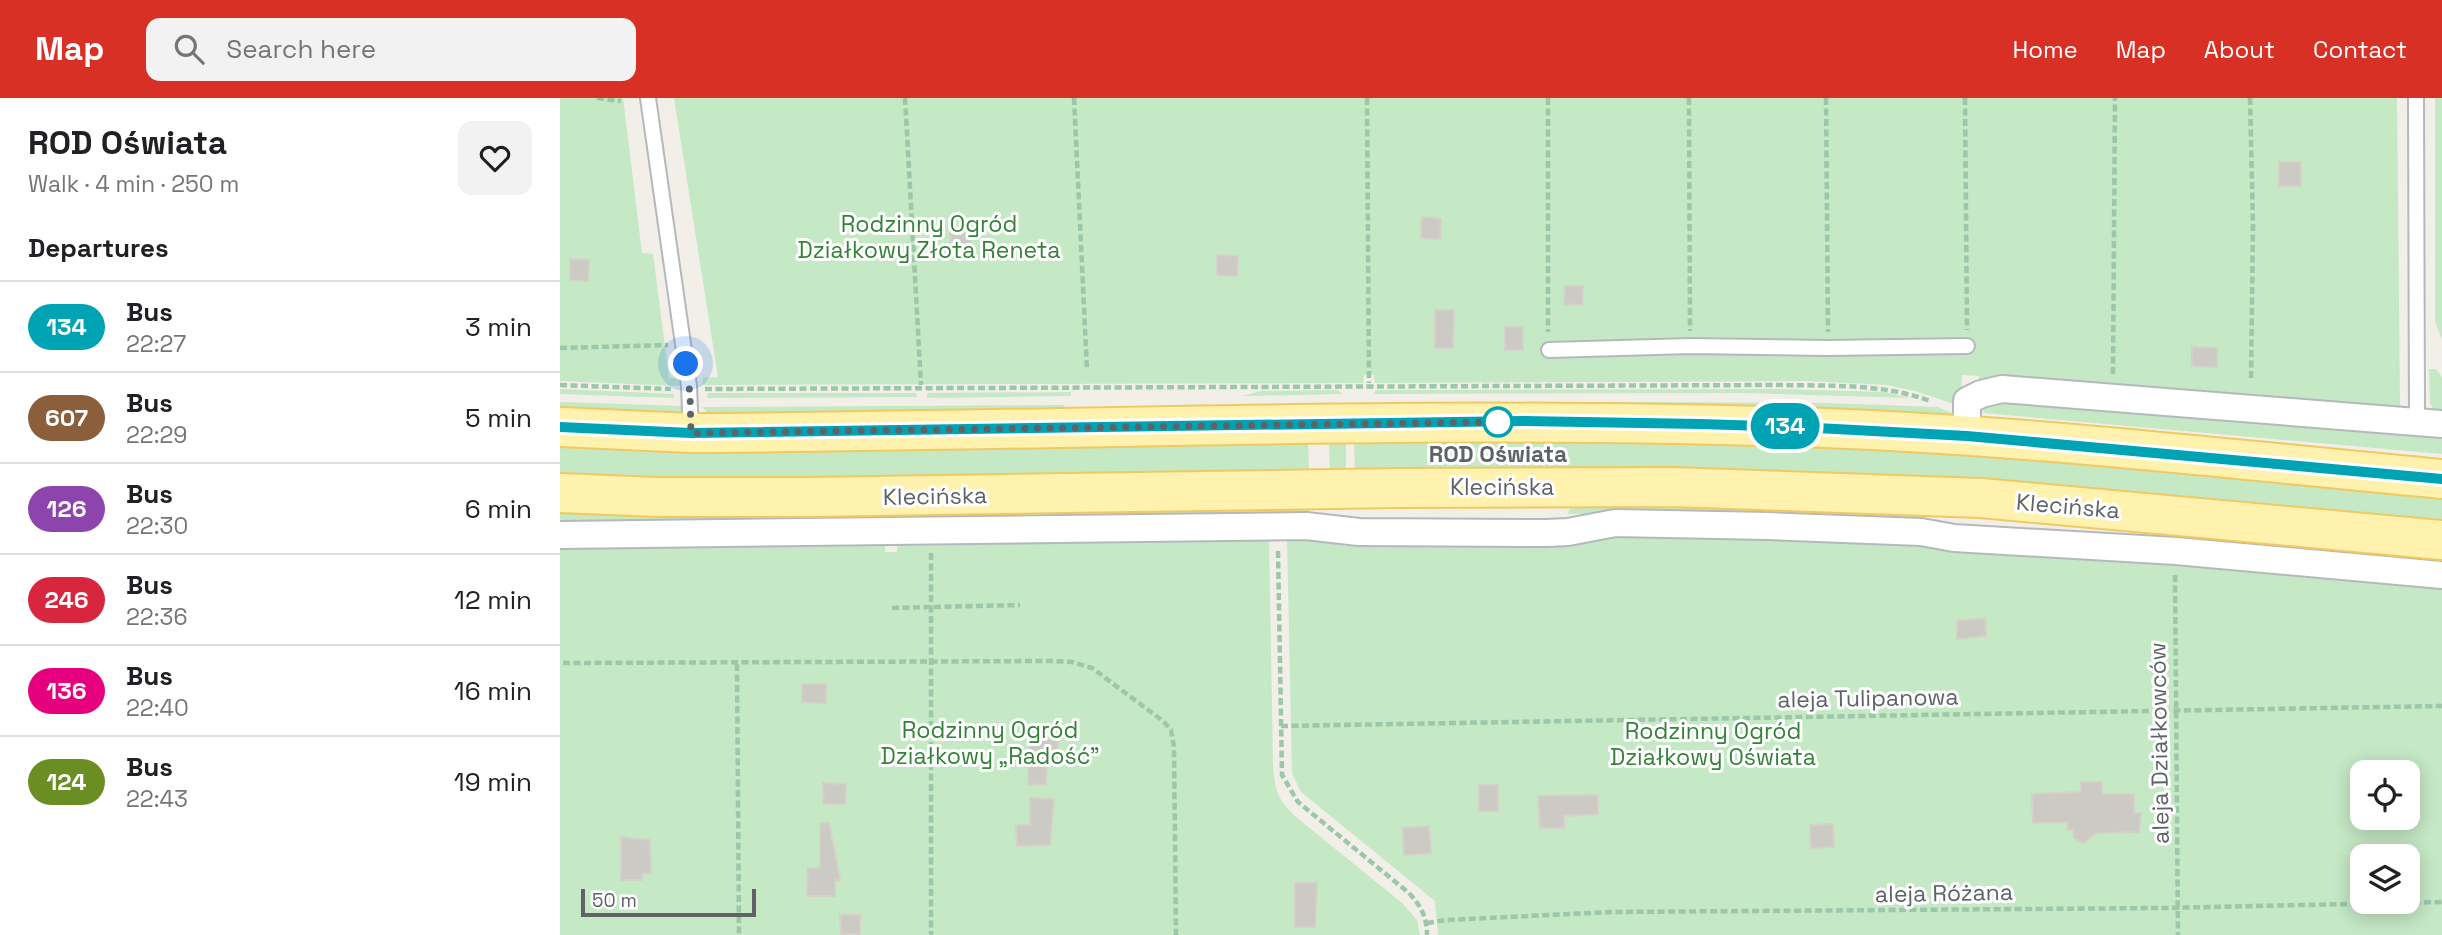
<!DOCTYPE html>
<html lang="en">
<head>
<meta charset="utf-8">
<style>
  body { margin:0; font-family:"Space Grotesk",sans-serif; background:#f2f2f2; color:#202124; height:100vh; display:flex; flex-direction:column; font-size:26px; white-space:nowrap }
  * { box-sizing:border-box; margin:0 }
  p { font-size:23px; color:#757577 }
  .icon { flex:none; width:38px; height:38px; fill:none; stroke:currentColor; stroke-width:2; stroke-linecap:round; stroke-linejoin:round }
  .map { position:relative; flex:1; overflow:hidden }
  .drawer { display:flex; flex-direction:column; background:#fff; width:560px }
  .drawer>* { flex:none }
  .badge { padding:0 14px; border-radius:23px; font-size:24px; line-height:46px }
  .buttons { position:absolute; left:1790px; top:662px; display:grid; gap:14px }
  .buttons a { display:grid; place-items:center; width:70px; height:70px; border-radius:14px; background:#fff; box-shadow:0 4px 18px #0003; font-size:35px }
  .scale { position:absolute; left:21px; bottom:18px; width:175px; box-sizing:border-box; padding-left:7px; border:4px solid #5f6368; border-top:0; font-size:19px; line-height:24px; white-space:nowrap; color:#5f6368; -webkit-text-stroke:5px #fff; paint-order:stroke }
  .you { position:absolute; width:35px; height:35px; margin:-18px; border:5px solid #fff; border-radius:50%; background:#1a73e8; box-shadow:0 0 0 10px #1a73e833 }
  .map>.badge { position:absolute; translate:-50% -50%; box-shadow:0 0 0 4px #fff }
  h2 { padding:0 28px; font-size:26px; line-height:63px }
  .round { display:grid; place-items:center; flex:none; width:74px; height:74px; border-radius:14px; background:#f2f2f2 }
  .summary { display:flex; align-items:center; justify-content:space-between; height:119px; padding:0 28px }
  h1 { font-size:33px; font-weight:600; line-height:52px }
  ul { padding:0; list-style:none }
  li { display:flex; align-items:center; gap:21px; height:91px; padding:0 28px; border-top:2px solid #e0e0e0 }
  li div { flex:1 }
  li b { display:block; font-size:26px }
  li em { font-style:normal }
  li .badge { min-width:77px; font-weight:700; text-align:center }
  header { display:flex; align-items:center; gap:42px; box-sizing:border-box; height:98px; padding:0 35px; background:#d93025; color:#fff }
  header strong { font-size:33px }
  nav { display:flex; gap:38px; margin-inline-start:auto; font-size:24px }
  .search { width:490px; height:63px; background:#f2f2f2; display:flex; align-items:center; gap:18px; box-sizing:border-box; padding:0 24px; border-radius:14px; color:#757577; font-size:26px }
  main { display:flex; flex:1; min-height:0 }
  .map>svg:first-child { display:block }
</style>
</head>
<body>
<header>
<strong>Map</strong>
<div class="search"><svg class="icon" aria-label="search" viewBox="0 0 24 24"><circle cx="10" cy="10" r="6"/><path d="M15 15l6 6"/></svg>Search here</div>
<nav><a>Home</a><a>Map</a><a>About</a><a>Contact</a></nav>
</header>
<main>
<section class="drawer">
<div class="summary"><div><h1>ROD Oświata</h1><p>Walk · 4 min · 250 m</p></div><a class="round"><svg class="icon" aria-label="heart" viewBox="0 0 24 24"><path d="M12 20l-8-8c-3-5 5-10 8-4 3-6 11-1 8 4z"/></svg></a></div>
<h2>Departures</h2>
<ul>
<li><span class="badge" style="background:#00a3b4;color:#fff">134</span><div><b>Bus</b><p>22:27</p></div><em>3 min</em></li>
<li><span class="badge" style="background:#8b5e3c;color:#fff">607</span><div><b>Bus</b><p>22:29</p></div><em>5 min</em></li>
<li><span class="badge" style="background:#8e44ad;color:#fff">126</span><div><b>Bus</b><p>22:30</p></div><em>6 min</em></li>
<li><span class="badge" style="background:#d7263d;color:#fff">246</span><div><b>Bus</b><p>22:36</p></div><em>12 min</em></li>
<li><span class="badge" style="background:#e6007e;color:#fff">136</span><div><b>Bus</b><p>22:40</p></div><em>16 min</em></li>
<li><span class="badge" style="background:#6b8e23;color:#fff">124</span><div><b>Bus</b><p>22:43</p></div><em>19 min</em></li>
</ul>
</section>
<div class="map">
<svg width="1882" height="837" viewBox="0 0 1882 837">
  <rect width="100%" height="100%" fill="#f1efe8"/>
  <g fill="#c5e8c5" fill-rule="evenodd">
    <path d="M0,0H63L82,155L93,156L109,280H118L120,288L0,283Z"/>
    <path d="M114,0H1837L1840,307L1846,312L1419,287V278L1402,277L1400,308L1355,293L1327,287L1247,283L815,285L814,277H804L803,285L142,287L143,280L158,279Z"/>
    <path d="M1875,0H1882V241L1875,224Z"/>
    <path d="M1869,271H1876L1882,279V318L1876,316L1870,305Z"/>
    <path d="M0,291L114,296V300L0,296Z"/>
    <path d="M1217,291L1324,294L1352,300L1183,295L814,296L816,292Z"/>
    <path d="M777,292L783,296L683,298L701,293Z"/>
    <path d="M511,294V298L367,300V295Z"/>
    <path d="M148,295H356L357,299L147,300Z"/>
    <path d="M1430,300L1882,334V356L1423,315L1425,303Z"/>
    <path d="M0,304L123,308L124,311L115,319L0,315Z"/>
    <path d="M1089,304L1264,305L1377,309L1401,318L1394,323L798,310V305Z"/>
    <path d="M504,307V310L481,314L154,321L142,309Z"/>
    <path d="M1041,339L1436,356L1882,396V427L795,376L794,342Z"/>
    <path d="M748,342L749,376L160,385L0,379V344Z"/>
    <path d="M769,342H786V376L770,377Z"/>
    <path d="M1036,406L1367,415L1357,424L1080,415L1008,416L1009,411Z"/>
    <path d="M748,407L749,412L744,419L0,425V410Z"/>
    <path d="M1042,436L1260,440L1717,473L1882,491V837H878L875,803L741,694L732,675L727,438L786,448L1003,445ZM1802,674H1848V719H1802ZM1802,758H1848V803H1802Z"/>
    <path d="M709,441L713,665C715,692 716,700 736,719L842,805L857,822L860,837H0V446L325,445V454H337L338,445Z"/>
  </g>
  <g fill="#cccac5" stroke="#d6d1c6" stroke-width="2">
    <rect x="1719" y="64" width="22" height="24"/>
    <path d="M862,119L881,121L880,141L861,140Z"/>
    <path d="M390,129H409L410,149H391Z"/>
    <path d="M657,157L678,158L677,178L657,177Z"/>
    <path d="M10,161L29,162L28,183L10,182Z"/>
    <path d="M1005,188H1023L1022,207L1004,206Z"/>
    <path d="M875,212H894L893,250H875Z"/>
    <rect x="945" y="229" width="18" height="23"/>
    <path d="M1632,249L1657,250V269L1632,268Z"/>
    <path d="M1425,520L1426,538L1397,541V523Z"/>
    <path d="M242,586H266V605L242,604Z"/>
    <path d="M473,640L498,641L497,660H487L486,687L468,686L469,644H473Z"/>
    <path d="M1521,684H1542V696H1574V715H1581L1579,734L1537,735L1523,745L1514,740L1513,732H1508L1507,724L1473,725L1472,696L1521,694Z"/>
    <path d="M263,685L286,686L285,706H264Z"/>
    <rect x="919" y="687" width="19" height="26"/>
    <path d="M1037,697L1038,716L1004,718V730H980L978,698Z"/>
    <path d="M470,700L494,701L490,747L457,748L456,727H470Z"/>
    <path d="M269,725L280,782H275V798H247L248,770H260V726Z"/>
    <path d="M1273,726L1274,749L1251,750L1250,727Z"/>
    <path d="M869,728L871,755L844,757L843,730Z"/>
    <path d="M61,739L90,742L91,775L82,776V782H61Z"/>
    <path d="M735,785H757L755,829H735Z"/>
    <path d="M280,817H300V836H281Z"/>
  </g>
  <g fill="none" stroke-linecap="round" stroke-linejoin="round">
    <defs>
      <g id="lane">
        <path d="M88,0L129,288L131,335"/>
        <path d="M1856,0L1857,324"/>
        <path d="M989,252L1131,248L1267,250L1407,248"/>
      </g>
      <g id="street">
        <path d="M1407,338V303L1421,296L1442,291L1882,326"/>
        <path d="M0,437L746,428L799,434L986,435L1008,434L1055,425L1208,428L1361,434L1394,440L1616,453L1882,477"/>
      </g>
      <g id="primary">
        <path d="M0,329L131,335C498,333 865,317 1232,329C1449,335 1666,361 1882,381"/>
        <path d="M0,395L97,399H248L839,390L1112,389L1421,400L1882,442"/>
      </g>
    </defs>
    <use href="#lane" stroke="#b5b8bc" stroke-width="18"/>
    <use href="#street" stroke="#b5b8bc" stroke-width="30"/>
    <use href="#primary" stroke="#f2c960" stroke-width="42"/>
    <g stroke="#9cc7a9" stroke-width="4.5" stroke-dasharray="7 3.5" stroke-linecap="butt">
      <path d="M37,0L61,3"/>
      <path d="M345,0L361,287"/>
      <path d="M514,0L527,272"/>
      <path d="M807,0L809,285"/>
      <path d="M988,0V234"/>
      <path d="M1129,0L1130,233"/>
      <path d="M1266,0L1268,234"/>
      <path d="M1405,0L1407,232"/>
      <path d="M1690,0L1693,126L1691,283"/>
      <path d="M0,250L108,247"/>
      <path d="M1553,276L1555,0"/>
      <path d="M0,287L111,291"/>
      <path d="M145,291L1217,287C1268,288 1322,285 1370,303"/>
      <path d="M718,453L722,677L738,704L849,795C861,808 867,819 867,837"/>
      <path d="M371,455V837"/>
      <path d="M1615,477L1618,837"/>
      <path d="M332,510L460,507"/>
      <path d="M3,565L492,563L512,564L532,570L603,623L611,632L614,649L616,837"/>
      <path d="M177,566L179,837"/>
      <path d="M721,628L1882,608"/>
      <path d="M867,825L886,822L1052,814L1604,810L1882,804"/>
    </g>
    <use href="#lane" stroke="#fff" stroke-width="14"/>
    <use href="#street" stroke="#fff" stroke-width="26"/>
    <use href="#primary" stroke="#fff2af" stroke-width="38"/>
  </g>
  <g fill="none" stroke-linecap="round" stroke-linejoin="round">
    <defs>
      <path id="line" d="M0,329L131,335L962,323L1140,326L1238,329L1407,338L1882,381"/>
    </defs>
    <use href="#line" stroke="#fff" stroke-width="16"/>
    <use href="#line" stroke="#00a3b4" stroke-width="10"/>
    <path stroke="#5f6368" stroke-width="7" stroke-dasharray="0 12.6" d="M126,266L130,296L131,335L938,324"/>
  </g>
  <circle fill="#fff" stroke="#00a3b4" stroke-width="3.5" cx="938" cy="324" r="14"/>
  <g text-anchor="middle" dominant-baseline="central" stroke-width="6" stroke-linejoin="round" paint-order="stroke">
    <g font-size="23" fill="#348238" stroke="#fff">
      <text x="369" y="126">Rodzinny Ogród<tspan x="369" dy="26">Działkowy Złota Reneta</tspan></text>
      <text x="430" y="632">Rodzinny Ogród<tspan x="430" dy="26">Działkowy „Radość”</tspan></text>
      <text x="1153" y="633">Rodzinny Ogród<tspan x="1153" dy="26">Działkowy Oświata</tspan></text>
    </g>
    <g font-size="23" font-weight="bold" fill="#5f6368" stroke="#fff">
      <text x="938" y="356">ROD Oświata</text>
    </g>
    <g font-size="23" fill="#5f6368" stroke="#fff">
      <text x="942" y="389">Klecińska</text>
      <text transform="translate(375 398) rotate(-1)">Klecińska</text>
      <text transform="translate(1508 408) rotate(5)">Klecińska</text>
      <text transform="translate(1308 600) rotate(-1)">aleja Tulipanowa</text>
      <text transform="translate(1599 645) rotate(-91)">aleja Działkowców</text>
      <text transform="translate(1384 795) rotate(-1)">aleja Różana</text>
    </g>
  </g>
</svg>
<div class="buttons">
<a><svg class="icon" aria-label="locate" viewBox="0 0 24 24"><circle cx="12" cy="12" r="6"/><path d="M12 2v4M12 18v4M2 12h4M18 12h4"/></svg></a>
<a><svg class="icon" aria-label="layers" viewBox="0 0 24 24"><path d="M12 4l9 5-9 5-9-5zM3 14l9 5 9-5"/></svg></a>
</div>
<div class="scale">50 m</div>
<div class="you" style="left:126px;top:266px"></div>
<b class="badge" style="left:1225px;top:328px;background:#00a3b4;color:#fff">134</b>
</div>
</main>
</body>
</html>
